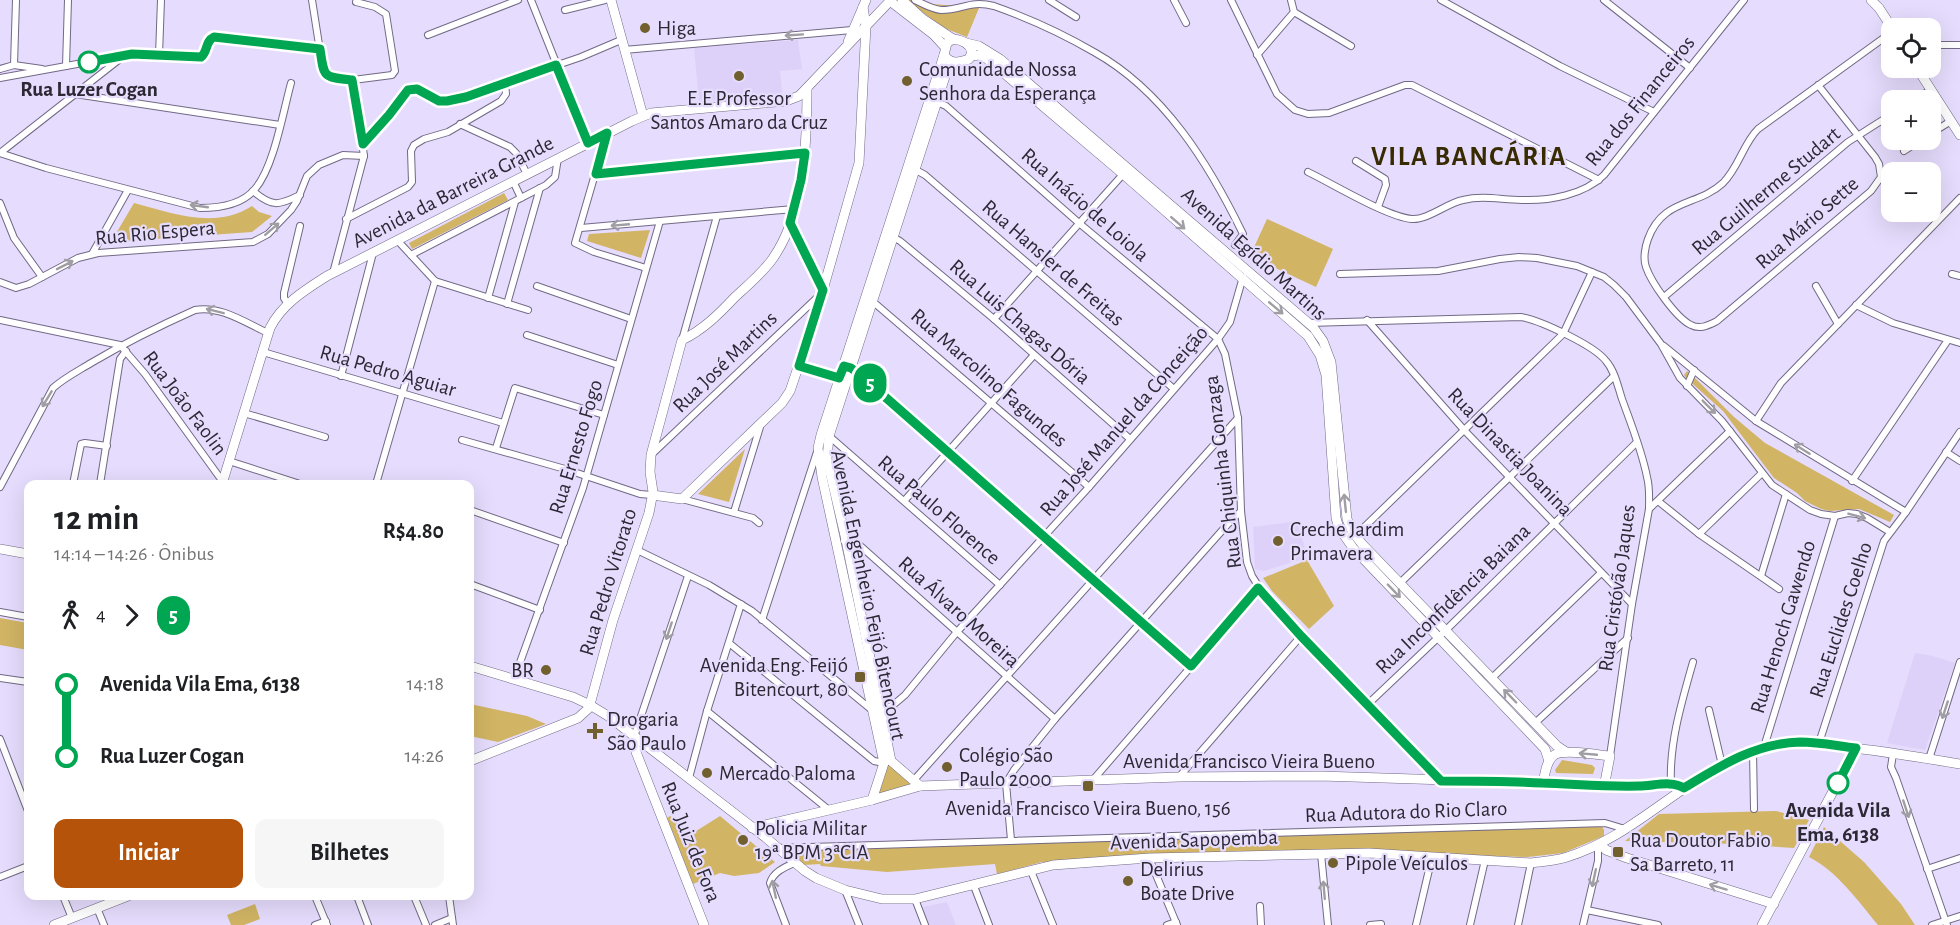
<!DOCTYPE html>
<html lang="pt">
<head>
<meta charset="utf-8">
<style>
  body { margin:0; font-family:"Alegreya Sans",sans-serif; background:#f6f6f6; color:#202124; height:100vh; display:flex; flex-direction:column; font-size:22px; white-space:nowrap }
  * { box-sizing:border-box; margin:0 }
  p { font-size:20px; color:#757577 }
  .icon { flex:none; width:33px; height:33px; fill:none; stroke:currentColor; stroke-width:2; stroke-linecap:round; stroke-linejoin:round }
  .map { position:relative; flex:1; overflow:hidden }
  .side { position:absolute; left:24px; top:480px; width:450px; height:420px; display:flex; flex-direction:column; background:#fff; border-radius:12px; box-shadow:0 6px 24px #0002 }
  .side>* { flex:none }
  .badge { padding:0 12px; border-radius:20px; font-size:21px; line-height:39px }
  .fabs { position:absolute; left:1881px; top:18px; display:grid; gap:12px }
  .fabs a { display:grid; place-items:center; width:60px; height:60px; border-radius:12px; background:#fff; box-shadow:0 6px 24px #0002; font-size:30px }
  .map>.badge { position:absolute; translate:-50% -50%; box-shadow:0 0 0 3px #fff }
  .legs { display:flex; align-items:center; gap:9px; height:66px; padding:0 30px; font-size:20px }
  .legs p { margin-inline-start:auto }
  .head { display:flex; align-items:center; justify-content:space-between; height:102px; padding:0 30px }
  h1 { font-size:33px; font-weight:700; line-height:45px }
  .button { display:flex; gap:12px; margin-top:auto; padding:12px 30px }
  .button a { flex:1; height:69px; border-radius:12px; background:#b45309; color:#fff; font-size:24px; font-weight:700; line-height:69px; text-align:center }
  .button a+a { background:#f6f6f6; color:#202124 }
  ul { padding:0 30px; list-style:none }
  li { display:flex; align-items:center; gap:21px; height:72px; font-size:22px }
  li i { display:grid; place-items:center; width:9px; height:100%; margin:0 8px; background:currentColor }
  li i::after { content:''; width:15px; height:15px; margin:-8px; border:4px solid; border-radius:50%; background:#fff }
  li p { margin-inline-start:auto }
  li:first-child i { background:linear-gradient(#0000 50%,currentColor 0) }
  li:last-child i { background:linear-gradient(currentColor 50%,#0000 0) }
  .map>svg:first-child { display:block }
</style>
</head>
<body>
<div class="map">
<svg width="1960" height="925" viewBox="0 0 1960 925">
  <rect width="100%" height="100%" fill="#e6dcfd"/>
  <g fill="#ded1f9">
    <path d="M798,40L802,69L780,71L782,93L699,101L694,48Z"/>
    <path d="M1297,521L1307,555L1299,560L1264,571L1255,569L1253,527Z"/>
    <path d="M1915,653L1933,656L1955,663L1925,750L1887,743Z"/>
    <path d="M947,902L956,925H928L923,907Z"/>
  </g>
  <g fill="#d1b464">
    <path d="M906,0H921L933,4L979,8L967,37L944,28Z"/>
    <path d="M504,193L508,200L412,249L409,243Z"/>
    <path d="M134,203C172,213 215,230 252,206L259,212L272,216L252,232L111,242Z"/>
    <path d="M1267,219L1333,249L1316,287L1250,256Z"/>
    <path d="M650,230L641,258L587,241L589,234Z"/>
    <path d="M1687,371L1690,373L1734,417L1765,443L1894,515L1890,522L1859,509L1830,511L1821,509L1805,501L1797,493L1774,478L1723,411L1686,378L1684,375Z"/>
    <path d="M745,449L729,502L698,494Z"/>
    <path d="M1307,560L1334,606L1309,629L1272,591L1263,578Z"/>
    <path d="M0,618L28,623V650L0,645Z"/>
    <path d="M470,704L527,716L546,724L498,742L470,736Z"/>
    <path d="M1562,760L1592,765L1595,768L1593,774L1556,773L1555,770Z"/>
    <path d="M891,761L920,786L872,800L884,763Z"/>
    <path d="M1776,811L1809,820L1794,848L1735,844L1625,841L1659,814Z"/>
    <path d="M670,816L693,833L720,816L775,862L759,873L734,876L720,873L693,884L667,818Z"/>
    <path d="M1595,826L1602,827L1604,830V836L1563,853L1528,857L1401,853L1042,862L997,874L995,864L887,872L821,866L820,864L804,865L784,848Z"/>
    <path d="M1824,827L1864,862L1901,904L1915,925H1878C1858,901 1838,872 1809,857Z"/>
    <path d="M255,904L260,919L244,925H231L227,915Z"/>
  </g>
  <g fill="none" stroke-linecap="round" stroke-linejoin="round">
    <defs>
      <g id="street">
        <path d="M312,0L323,70L330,77L353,80L364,156L333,273"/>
        <path d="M531,0L588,143"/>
        <path d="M915,0C923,4 932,9 941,10C963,10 969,0 994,6C1028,18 1063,34 1094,52C1164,91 1209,164 1243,234L1235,245"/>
        <path d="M1049,0L1076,17"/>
        <path d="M1174,0L1186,23"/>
        <path d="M1231,0L1277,94L1295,110L1308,114L1329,113L1405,85H1412L1599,180"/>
        <path d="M1291,0L1294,12L1351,46"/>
        <path d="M1441,0L1560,66L1654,112"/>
        <path d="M1604,0L1690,68"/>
        <path d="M565,10L605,0"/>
        <path d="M428,35L518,0"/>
        <path d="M1930,45H1960"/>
        <path d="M624,50L852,30"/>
        <path d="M159,55L161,0"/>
        <path d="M1257,55L1294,12"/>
        <path d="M14,65L16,0"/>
        <path d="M66,66L68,0"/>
        <path d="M0,69L14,65L42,69"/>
        <path d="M0,78L132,54L201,57C208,52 205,41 214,37L320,49"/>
        <path d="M353,80L392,75L395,71L386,14L375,7L356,2"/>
        <path d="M1818,85L1875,157L1879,164L1881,177L1871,191L1717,321C1709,325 1700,330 1691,325C1676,318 1651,282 1646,267C1643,259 1645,247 1648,239C1663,198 1697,207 1723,183C1739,167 1743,144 1758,129L1892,32"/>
        <path d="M75,94L280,125"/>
        <path d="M1913,100L1931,90"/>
        <path d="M935,101L946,106L1079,223L1218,339L1225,354L1238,418L1241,511L1247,562L1252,576L1264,595L1301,636L1440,780"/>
        <path d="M460,124L510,147L516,153L527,174"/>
        <path d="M607,133L575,243L594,252L646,268"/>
        <path d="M1930,134L1951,121"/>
        <path d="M363,144L389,115L408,90C420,85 429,99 440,101C445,102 450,101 455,100L581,57L621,40"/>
        <path d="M1904,151L1921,140"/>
        <path d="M0,153L46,168L200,208C219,208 242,205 255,189C274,167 283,112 291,83"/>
        <path d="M0,153L125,55"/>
        <path d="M1356,161L1385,179L1386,185L1378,207"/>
        <path d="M914,169L925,175L1174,389"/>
        <path d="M1308,172C1333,184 1387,217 1412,219C1428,220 1447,203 1463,200C1483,195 1502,200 1522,200C1549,201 1584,195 1604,175L1744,0"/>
        <path d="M596,174L805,153"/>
        <path d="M513,181L521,198"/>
        <path d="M253,191C272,207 278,206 300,195"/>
        <path d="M0,203L14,238L42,277"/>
        <path d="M346,219L408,187L412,182L411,151L414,145L424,139L448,132L501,101L506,94L505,83"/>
        <path d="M790,224L823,290"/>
        <path d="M581,228L794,209"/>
        <path d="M891,236L900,241L994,319L1130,439"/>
        <path d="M398,241L435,281L528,310"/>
        <path d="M92,254L128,190"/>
        <path d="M411,255L546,185L555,177L558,158"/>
        <path d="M1340,274L1438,271L1500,259L1519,257L1537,258L1577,266L1604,277L1614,285L1626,297L1661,344L1680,378L1722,421L1772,485L1810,510L1821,514L1835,516L1848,513L1857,514L1867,518L1890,532"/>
        <path d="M1952,274L1960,276"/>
        <path d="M0,282L16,288L29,284L78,258L98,253L253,242L268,234L291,210L297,201L307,176L319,165L343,155L364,156"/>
        <path d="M537,286L631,319"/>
        <path d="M1816,286L1838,324"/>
        <path d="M1664,297L1848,142L1892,114"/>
        <path d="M488,298L515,202"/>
        <path d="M871,300L1089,487"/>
        <path d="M288,304L284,298V293L300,226"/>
        <path d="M507,304L540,188"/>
        <path d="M1856,305L1893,323L1960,343"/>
        <path d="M994,319L1125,172"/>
        <path d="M0,320L120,345L145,374L223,482"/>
        <path d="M1367,320L1465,431L1632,604"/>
        <path d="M1308,323L1521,317C1540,320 1595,346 1606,361C1615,371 1618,387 1622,399C1631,424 1642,451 1647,477C1650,488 1649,499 1649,509L1632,604L1610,756"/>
        <path d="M527,335L618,365"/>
        <path d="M682,340L717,216"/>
        <path d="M1664,346L1756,421L1906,512"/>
        <path d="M263,352L503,423"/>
        <path d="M799,366L842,379"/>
        <path d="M847,367L859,374L1191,666"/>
        <path d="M341,376L373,253"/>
        <path d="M1687,386L1694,370"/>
        <path d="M244,413L325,437"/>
        <path d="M1756,421L1781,383L1960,198"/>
        <path d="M829,436L1000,585"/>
        <path d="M462,440L565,469L640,494L652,495"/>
        <path d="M496,448L515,388L604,415"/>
        <path d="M1946,452L1960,461"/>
        <path d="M652,454L821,294"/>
        <path d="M229,461L300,484"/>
        <path d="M1852,481L1948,340"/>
        <path d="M73,484L81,444L85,443L107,446"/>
        <path d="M100,484L120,359L126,351"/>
        <path d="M376,484L435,281"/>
        <path d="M0,487L53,388C64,378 78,371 91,363C125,343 159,326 195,310C220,305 246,323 268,333"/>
        <path d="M682,499L753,518L759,523"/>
        <path d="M905,500L1034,355"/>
        <path d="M1658,501L1699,534L1779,589"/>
        <path d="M1649,509L1730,431"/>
        <path d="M470,510L564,543"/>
        <path d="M734,512L760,427"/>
        <path d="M1699,534L1762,473"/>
        <path d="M1355,536L1563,334L1592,272"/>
        <path d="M844,541H852L857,543L1055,719"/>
        <path d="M637,550L709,585L752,611L873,711L892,706L905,695L956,633L1089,487L1218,339L1230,322L1243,277"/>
        <path d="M1761,576L1786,494"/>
        <path d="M1400,583L1614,376"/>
        <path d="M470,584L540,610"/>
        <path d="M0,612L28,617"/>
        <path d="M762,620L817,452"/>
        <path d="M729,643L874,761L884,763L887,762"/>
        <path d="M0,678L28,682"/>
        <path d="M1492,678L1601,573"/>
        <path d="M514,679L583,488L660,221"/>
        <path d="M1368,704L1446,630L1637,442"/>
        <path d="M1709,710L1722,765"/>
        <path d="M707,711L829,810"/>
        <path d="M1535,723L1628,638"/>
        <path d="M634,737L688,576"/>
        <path d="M0,739L28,811"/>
        <path d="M1819,743L1884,541L1906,512L1960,432"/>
        <path d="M1764,747L1835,516"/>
        <path d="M1753,751L1754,809"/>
        <path d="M1893,754L1891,767L1896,778L1947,925"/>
        <path d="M1929,759L1960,662"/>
        <path d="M1179,777L1301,636"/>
        <path d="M689,778L707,711L741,604"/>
        <path d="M914,780L1238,418"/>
        <path d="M1092,781L1259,588"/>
        <path d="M1671,784C1669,743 1682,701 1693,662"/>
        <path d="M1011,840L1006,783L1014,770L1055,719L1227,525L1241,511"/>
        <path d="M777,848L1605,823L1625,829"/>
        <path d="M1321,854L1328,925"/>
        <path d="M1149,858L1177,925"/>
        <path d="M1927,869L1960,858"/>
        <path d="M1031,871L1053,925"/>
        <path d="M0,877L28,866"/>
        <path d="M974,886L989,925"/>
        <path d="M845,890L859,925"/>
        <path d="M63,896L72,918"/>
        <path d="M315,896L327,925"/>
        <path d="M357,896L368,925"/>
        <path d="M414,896L426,925"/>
        <path d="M449,896L453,925"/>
        <path d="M915,899L925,925"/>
        <path d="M1260,906L1261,925"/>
        <path d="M97,908L104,925"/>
        <path d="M1587,910L1658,925"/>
        <path d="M315,925L326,921"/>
        <path d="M435,925L452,918"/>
        <path d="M786,925L770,883C773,872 785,867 794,863"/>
        <path d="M1167,925L1176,922"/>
        <path d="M1370,925L1381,924"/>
        <path d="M1416,925L1432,857"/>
        <path d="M1470,925L1485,860"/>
        <path d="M1518,925L1531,863"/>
        <path d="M1583,925L1598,861V845"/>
        <path d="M1932,925L1960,916"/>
      </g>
      <g id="secondary">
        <path d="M611,0L643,116"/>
        <path d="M902,0L923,19L953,39"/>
        <path d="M1871,0L1879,8L1892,28"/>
        <path d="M890,1L934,35L945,47"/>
        <path d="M953,39C962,40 970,43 972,52L969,59C959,63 950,64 944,55L947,43Z"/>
        <path d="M848,42L866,0"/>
        <path d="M966,43L979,46L1000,59L1313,327L1323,341L1331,362L1347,519L1352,531L1362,544L1557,746L1566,752"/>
        <path d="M972,56L979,55L986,58L1123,174L1308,336L1320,355L1326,375L1336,518L1339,528L1353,548L1545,749L1549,761"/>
        <path d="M1917,68L1960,135"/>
        <path d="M222,484L270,328C282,304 305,290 327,276L632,121L651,113L786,101L799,96L891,0"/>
        <path d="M652,495L682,499L782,403L790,391L817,311L859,163L866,26L863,7"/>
        <path d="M0,549L28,554"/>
        <path d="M470,666L573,697L590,705L608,716L660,756L765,837L805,871L816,878L845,890L882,899H915L1053,865L1149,858L1369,853L1531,863C1543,861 1556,861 1567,857C1636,836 1685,775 1753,751C1792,737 1830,745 1870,750C1900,754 1930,759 1960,764"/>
        <path d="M634,737L636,752L704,925"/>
        <path d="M470,761L578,718L589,708L613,620L649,513L653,492L650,472L651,455L682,340C703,330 719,314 735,297C747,286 761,274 771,261C805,215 807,143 807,88"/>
        <path d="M1543,783C1545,774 1546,762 1553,756C1561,748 1598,755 1610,756L1604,787"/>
        <path d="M920,786L891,761L846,540L827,459L829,436L950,61"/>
        <path d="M872,800L884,763L822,477L818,448L821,435L944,55"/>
        <path d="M752,828L872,800L920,786L1179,777L1320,776L1543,783L1604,787L1651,786L1671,784L1679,785L1684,788"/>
        <path d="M1600,844L1606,850L1627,858L1774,904"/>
        <path d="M54,925L128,896"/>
        <path d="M1762,925L1856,748"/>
      </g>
    </defs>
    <use href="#street" stroke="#726986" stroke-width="8"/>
    <use href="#secondary" stroke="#726986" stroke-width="10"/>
    <use href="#street" stroke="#fff" stroke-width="6"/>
    <use href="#secondary" stroke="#fff" stroke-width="9"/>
  </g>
  <defs><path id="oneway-shaft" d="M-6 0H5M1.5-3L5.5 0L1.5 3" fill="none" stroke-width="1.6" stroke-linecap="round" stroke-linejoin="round" transform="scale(1.5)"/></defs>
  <g stroke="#a09ea4">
    <use href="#oneway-shaft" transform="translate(794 35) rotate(176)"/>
    <use href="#oneway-shaft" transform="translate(199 206) rotate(-172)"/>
    <use href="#oneway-shaft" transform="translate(1178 223) rotate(41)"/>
    <use href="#oneway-shaft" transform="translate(620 225) rotate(175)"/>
    <use href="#oneway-shaft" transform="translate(272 229) rotate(-41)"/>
    <use href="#oneway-shaft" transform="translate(65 265) rotate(-27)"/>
    <use href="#oneway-shaft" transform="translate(1276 308) rotate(40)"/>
    <use href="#oneway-shaft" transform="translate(215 311) rotate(-166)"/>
    <use href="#oneway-shaft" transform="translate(47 399) rotate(121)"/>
    <use href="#oneway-shaft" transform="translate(1709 407) rotate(45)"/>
    <use href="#oneway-shaft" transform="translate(1802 449) rotate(-148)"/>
    <use href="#oneway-shaft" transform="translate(1345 503) rotate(-96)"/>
    <use href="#oneway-shaft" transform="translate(1857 516) rotate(15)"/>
    <use href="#oneway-shaft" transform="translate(1394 591) rotate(46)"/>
    <use href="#oneway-shaft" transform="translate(669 631) rotate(108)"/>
    <use href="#oneway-shaft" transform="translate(1510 696) rotate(-134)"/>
    <use href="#oneway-shaft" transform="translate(1945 710) rotate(108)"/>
    <use href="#oneway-shaft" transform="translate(1588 754) rotate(-175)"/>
    <use href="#oneway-shaft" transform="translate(1906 809) rotate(72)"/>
    <use href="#oneway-shaft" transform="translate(1594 878) rotate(102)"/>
    <use href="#oneway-shaft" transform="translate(1718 887) rotate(-163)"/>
    <use href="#oneway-shaft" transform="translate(774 889) rotate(-102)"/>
    <use href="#oneway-shaft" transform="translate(1324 890) rotate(-95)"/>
  </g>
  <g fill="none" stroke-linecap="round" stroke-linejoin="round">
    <defs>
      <path id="line-1" d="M89,62L132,54L201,57C208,52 205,41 214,37L320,49C324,78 323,77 352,80L363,144L389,115L408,90L417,89L439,101H447L466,97L556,65L588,143L607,133L596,174L805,153L801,180L790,223L823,290L799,366L839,378L844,366L851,368L859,374L1191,666L1258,588L1301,636L1441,781C1474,781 1508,781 1542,783C1575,784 1607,787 1639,786C1653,786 1672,780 1684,788C1720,766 1756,743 1800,742C1819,742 1838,746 1856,748L1838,783"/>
    </defs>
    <use href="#line-1" stroke="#fff" stroke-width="14"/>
    <use href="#line-1" stroke="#00a651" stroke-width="9"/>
  </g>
  <g fill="#715f2e" stroke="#e6dcfd" stroke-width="2">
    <circle cx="645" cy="28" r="6"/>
    <circle cx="739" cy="76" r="6"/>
    <circle cx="907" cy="81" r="6"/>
    <circle cx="1278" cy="541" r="6"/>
    <circle cx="546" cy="670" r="6"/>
    <rect x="854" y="671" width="12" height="12" rx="3"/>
    <path d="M592 722h6v6h6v6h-6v6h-6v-6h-6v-6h6z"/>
    <circle cx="947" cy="767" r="6"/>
    <circle cx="707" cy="773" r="6"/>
    <rect x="1082" y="780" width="12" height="12" rx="3"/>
    <circle cx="743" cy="840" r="6"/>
    <rect x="1612" y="846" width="12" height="12" rx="3"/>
    <circle cx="1333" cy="863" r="6"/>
    <circle cx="1128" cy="881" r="6"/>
  </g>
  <g fill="#fff" stroke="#00a651" stroke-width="3">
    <circle cx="89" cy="62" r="10"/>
    <circle cx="1838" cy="783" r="10"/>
  </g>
  <g text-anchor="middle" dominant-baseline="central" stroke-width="4.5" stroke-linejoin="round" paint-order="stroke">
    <g font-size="21" fill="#2c2834" stroke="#e6dcfd" text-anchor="start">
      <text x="657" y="28">Higa</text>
      <text x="919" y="69">Comunidade Nossa<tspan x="919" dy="24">Senhora da Esperança</tspan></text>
      <text x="739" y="98" text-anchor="middle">E.E Professor<tspan x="739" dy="24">Santos Amaro da Cruz</tspan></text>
      <text x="1290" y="529">Creche Jardim<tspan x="1290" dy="24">Primavera</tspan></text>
      <text x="848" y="665" text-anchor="end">Avenida Eng. Feijó<tspan x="848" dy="24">Bitencourt, 80</tspan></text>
      <text x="534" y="670" text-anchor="end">BR</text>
      <text x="607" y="719">Drogaria<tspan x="607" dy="24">São Paulo</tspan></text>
      <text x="959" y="755">Colégio São<tspan x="959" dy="24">Paulo 2000</tspan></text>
      <text x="719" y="773">Mercado Paloma</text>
      <text x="1088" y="808" text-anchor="middle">Avenida Francisco Vieira Bueno, 156</text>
      <text x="755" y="828">Policia Militar<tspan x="755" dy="24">19ª BPM 3ªCIA</tspan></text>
      <text x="1630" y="840">Rua Doutor Fabio<tspan x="1630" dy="24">Sa Barreto, 11</tspan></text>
      <text x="1345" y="863">Pipole Veículos</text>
      <text x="1140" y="869">Delirius<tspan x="1140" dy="24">Boate Drive</tspan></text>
    </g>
    <g font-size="21" font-weight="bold" fill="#2c2834" stroke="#e6dcfd">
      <text x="89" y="89">Rua Luzer Cogan</text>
      <text x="1838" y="810">Avenida Vila<tspan x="1838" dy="24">Ema, 6138</tspan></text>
    </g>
    <g font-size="21" fill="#2c2834" stroke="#e6dcfd">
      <text transform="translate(1640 101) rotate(-51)">Rua dos Financeiros</text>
      <text transform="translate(1766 191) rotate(-40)">Rua Guilherme Studart</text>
      <text transform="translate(453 192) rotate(-27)">Avenida da Barreira Grande</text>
      <text transform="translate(1085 205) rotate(41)">Rua Inácio de Loiola</text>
      <text transform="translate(1807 223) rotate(-41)">Rua Mário Sette</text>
      <text transform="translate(155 233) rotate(-5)">Rua Rio Espera</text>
      <text transform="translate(1254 254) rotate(42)">Avenida Egídio Martins</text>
      <text transform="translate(1053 263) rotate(41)">Rua Hansler de Freitas</text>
      <text transform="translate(1020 322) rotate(41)">Rua Luis Chagas Dória</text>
      <text transform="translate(725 362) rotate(-44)">Rua José Martins</text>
      <text transform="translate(388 371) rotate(16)">Rua Pedro Aguiar</text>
      <text transform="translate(989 378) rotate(41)">Rua Marcolino Fagundes</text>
      <text transform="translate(185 403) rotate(53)">Rua João Faolin</text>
      <text transform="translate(1124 421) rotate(-49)">Rua José Manuel da Conceição</text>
      <text transform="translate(576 447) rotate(-73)">Rua Ernesto Fogo</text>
      <text transform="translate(1510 452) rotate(46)">Rua Dinastia Joanina</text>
      <text transform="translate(1223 472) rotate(-97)">Rua Chiquinha Gonzaga</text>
      <text transform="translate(939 510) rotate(41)">Rua Paulo Florence</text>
      <text transform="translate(608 582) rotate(-73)">Rua Pedro Vitorato</text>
      <text transform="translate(1617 588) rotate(-82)">Rua Cristóvão Jaques</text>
      <text transform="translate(868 595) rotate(78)">Avenida Engenheiro Feijó Bitencourt</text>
      <text transform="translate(1453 599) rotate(-44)">Rua Inconfidência Baiana</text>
      <text transform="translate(959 612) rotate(42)">Rua Álvaro Moreira</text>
      <text transform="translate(1841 620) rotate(-72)">Rua Euclides Coelho</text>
      <text transform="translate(1783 627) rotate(-73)">Rua Henoch Gawendo</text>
      <text x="1249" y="761">Avenida Francisco Vieira Bueno</text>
      <text transform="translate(1406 812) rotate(-2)">Rua Adutora do Rio Claro</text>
      <text transform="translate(1194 840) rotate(-2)">Avenida Sapopemba</text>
      <text transform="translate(691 842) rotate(68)">Rua Juiz de Fora</text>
    </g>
    <g font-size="27" font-weight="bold" letter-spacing="1.5" fill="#392b01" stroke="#e6dcfd">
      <text x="1469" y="156">VILA BANCÁRIA</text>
    </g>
  </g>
</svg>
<div class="fabs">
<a><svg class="icon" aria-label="locate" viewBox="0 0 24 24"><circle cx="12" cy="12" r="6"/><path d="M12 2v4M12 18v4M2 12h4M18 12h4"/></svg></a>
<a>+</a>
<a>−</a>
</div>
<b class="badge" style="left:870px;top:383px;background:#00a651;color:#fff">5</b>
<section class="side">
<div class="head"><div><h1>12 min</h1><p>14:14 – 14:26 · Ônibus</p></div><b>R$4.80</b></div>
<div class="legs"><svg class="icon" aria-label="walk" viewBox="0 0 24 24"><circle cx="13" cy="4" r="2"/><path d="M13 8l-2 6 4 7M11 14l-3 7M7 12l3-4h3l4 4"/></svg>4<svg class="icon" aria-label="forward" viewBox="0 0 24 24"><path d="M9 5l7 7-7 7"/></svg><b class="badge" style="background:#00a651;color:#fff">5</b></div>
<ul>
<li><i style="color:#00a651"></i><b>Avenida Vila Ema, 6138</b><p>14:18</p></li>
<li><i style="color:#00a651"></i><b>Rua Luzer Cogan</b><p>14:26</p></li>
</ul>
<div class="button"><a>Iniciar</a><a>Bilhetes</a></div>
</section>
</div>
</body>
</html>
